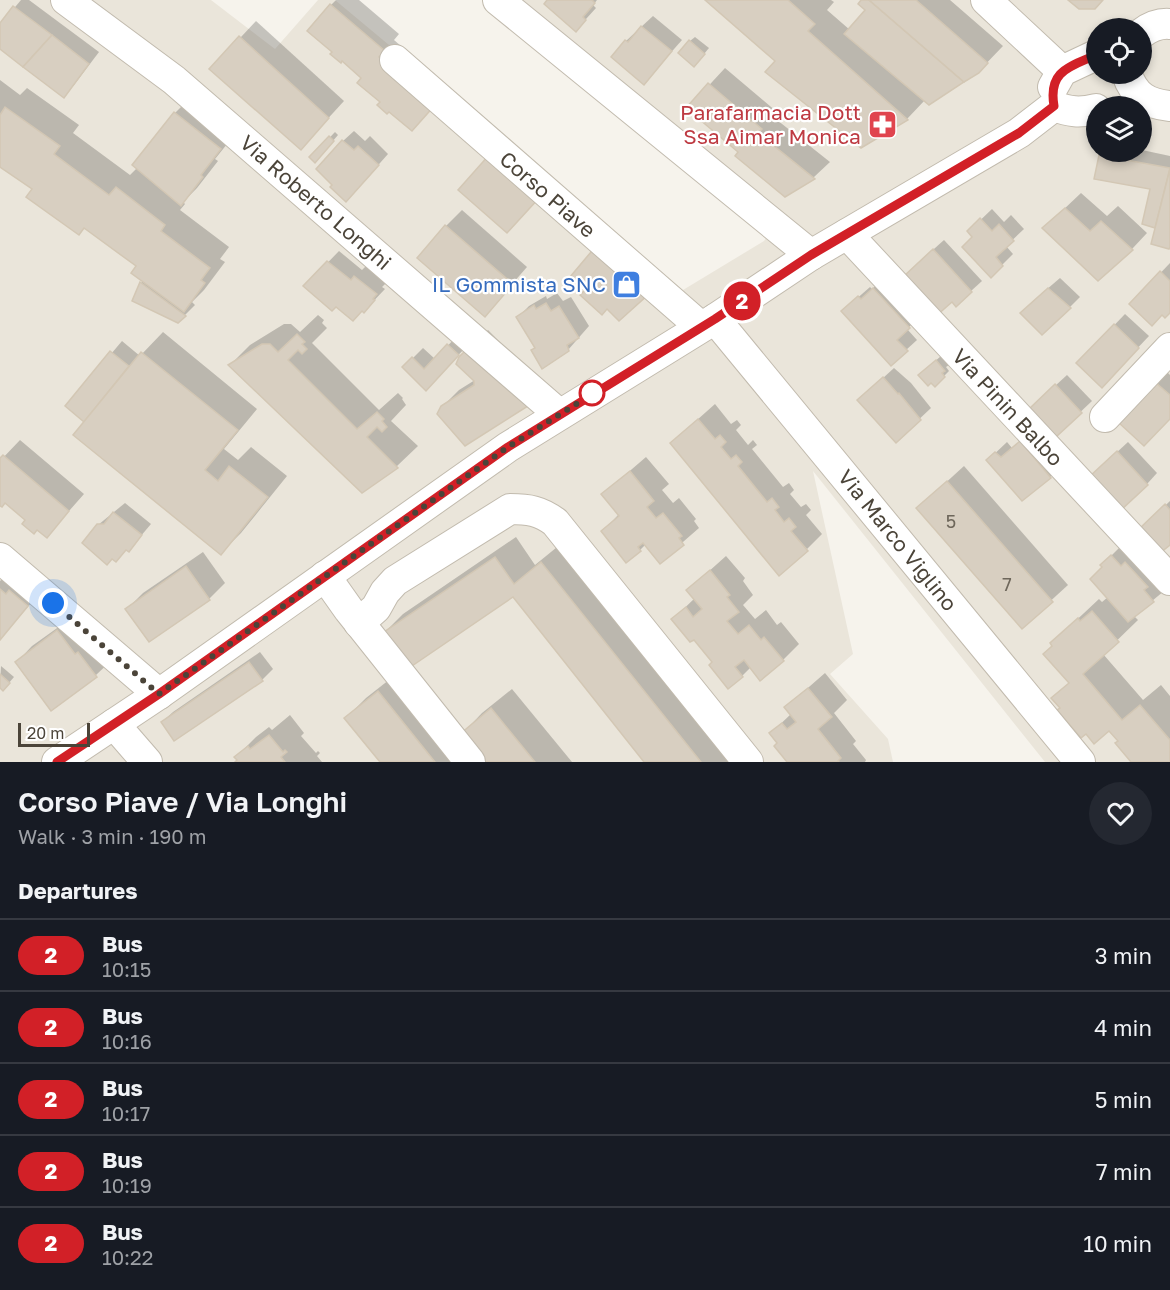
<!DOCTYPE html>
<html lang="en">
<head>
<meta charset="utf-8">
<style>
  body { margin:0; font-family:"Golos Text",sans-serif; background:#242831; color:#f1f3f6; height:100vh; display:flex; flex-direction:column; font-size:22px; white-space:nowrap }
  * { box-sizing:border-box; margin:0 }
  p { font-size:20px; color:#9ea1a6 }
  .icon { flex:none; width:33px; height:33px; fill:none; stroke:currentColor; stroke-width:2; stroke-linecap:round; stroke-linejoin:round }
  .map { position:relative; height:762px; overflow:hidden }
  .details { display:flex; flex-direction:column; background:#171b24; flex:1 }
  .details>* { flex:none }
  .badge { padding:0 12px; border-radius:20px; font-size:21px; line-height:39px }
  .buttons { position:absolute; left:1086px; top:18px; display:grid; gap:12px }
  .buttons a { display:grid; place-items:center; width:66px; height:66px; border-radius:50%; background:#171b24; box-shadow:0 3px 9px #0003; font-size:30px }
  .scale { position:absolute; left:18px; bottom:15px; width:72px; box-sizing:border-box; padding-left:6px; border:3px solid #4b4439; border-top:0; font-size:16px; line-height:21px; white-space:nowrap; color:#4b4439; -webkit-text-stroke:4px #fff; paint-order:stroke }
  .you { position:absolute; width:30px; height:30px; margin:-15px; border:4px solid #fff; border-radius:50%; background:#1a73e8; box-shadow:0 0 0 9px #1a73e833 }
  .map>.badge { position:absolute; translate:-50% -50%; box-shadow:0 0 0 3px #fff }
  h2 { padding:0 18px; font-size:22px; line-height:54px }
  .round { display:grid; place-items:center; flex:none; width:63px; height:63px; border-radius:32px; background:#242831 }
  .head { display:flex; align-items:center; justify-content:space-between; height:102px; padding:0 18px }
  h1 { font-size:28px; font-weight:600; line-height:45px }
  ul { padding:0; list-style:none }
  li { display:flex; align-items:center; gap:18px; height:72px; padding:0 18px; border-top:2px solid #363941 }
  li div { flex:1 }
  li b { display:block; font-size:22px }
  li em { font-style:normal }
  li .badge { min-width:66px; font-weight:700; text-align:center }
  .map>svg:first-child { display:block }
</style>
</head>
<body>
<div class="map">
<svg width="1170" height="762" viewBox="0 0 1170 762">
  <rect width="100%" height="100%" fill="#f6f3ec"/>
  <path fill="#eae5da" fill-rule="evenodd" d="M0,0H211L275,49L318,0H335L683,290L764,241L769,234L486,0H1170V762H1045L813,471L853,654L830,674L888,739L893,762H0ZM1096,28H1142V74H1096ZM1096,106H1142V152H1096Z"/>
  <g fill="#0003">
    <path d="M21,0H29L99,52L74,85L64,96L0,47V25Z"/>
    <path d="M336,0H359L399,34L394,40L450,88L412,129L382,102L363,77L334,52L331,5Z"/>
    <path d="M549,0H597L593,5L596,8L576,30Z"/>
    <path d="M707,0H831L834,2L827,10L850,30L867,10L863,0H950L1003,46L978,72L925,100L907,119L777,60Z"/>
    <path d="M653,16L682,40L644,83L626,41Z"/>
    <path d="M256,21L344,101L301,148L211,69Z"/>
    <path d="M695,37L709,48L699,60L690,41Z"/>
    <path d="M725,68L777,112L772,116L830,162L814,177L785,195L741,152L688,108Z"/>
    <path d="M0,80L20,95L27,88L79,125L73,133L130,175L137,168L134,165L175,113L191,97L236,133L215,159L218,161L197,188L183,202L185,204L180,210L229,247L220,259L225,262L204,290L192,302L195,305L178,322L141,283L144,280L138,266L0,165Z"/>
    <path d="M354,131L365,141L370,136L388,154L357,189L343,141Z"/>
    <path d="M335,132L338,135L320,156L311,157Z"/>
    <path d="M1142,150L1170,156V246L1157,227L1144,223L1152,188L1100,156L1104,152Z"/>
    <path d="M1081,193L1107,216L1118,206L1147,233L1132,249L1044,228Z"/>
    <path d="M992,209L1004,222L1011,215L1024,229L1006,246L1013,254L991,276L974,237L969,231Z"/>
    <path d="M462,210L527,267L485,315L446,226Z"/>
    <path d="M944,240L982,281L971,291L916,265Z"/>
    <path d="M339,251L362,270L366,266L387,282L382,287L385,289L364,311L305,286Z"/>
    <path d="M1170,263V311L1163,314L1131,304Z"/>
    <path d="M884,278L920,316L907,329L917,340L906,350L854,301L870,287L872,289Z"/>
    <path d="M1060,278L1080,297L1070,307L1032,302Z"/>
    <path d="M557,293L563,301L571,297L589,326L568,350L536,347L518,317L529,306L546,296L547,299Z"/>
    <path d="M1125,314L1149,336L1112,375L1078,363Z"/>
    <path d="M318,315L324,320L322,323L327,328L312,343L379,410L398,393L403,398L402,399L406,405L391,421L418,446L397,466L362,491L230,365L250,345L284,324H291L300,332Z"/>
    <path d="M488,330L545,388L442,407L459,390L475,380L460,358Z"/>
    <path d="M163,332L257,409L224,449L238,460L251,447L287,476L241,533L221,553L86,421L67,406L122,341L140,356Z"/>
    <path d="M459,334L469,344L436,378L404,367L423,348L435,359Z"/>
    <path d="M941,356L949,365L946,367L949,371L935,385L925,370Z"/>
    <path d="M894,368L911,383L931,408L896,441L870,390Z"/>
    <path d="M1167,372L1170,375V417L1120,422Z"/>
    <path d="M1067,375L1092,401L1056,435L1042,398Z"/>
    <path d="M715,404L731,424L737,420L741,425L736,430L748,445L753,440L757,445L752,449L783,487L789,483L794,490L790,494L801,507L806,504L811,510L806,515L822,534L807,549L688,428Z"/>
    <path d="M1032,432L1060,467L1050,477L988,460L1007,442L1012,448Z"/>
    <path d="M20,440L84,494L47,536L6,502L0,504V461Z"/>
    <path d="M1128,442L1157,473L1147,484L1101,467Z"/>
    <path d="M646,457L669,484L662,490L673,503L679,498L696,519L694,521L699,528L660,562L646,544L640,550L603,531L619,514L603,494Z"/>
    <path d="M964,466L1068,585L1022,627L918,508Z"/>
    <path d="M1170,501V543L1139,531Z"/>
    <path d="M125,503L151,524L129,550L98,525Z"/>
    <path d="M516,537L535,565L562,543L738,762H646L514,595L383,634L403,614Z"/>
    <path d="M1122,545L1164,591L1134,616L1138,620L1103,654L1143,700L1161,685L1170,696V762H1133L1109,728L1062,707L1053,698L1070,682L1052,643L1099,599L1102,602L1108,597L1104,567L1102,565Z"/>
    <path d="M203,552L225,583L209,599L127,609L143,593Z"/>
    <path d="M726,556L745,578L743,581L753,595L743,605L755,619L766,610L777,625L781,622L799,644L783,660L751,667L742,676L714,662L694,637L673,619L695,598L688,590Z"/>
    <path d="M7,575L38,595L0,639V581Z"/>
    <path d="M74,616L112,660L96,675L17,662L32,646Z"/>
    <path d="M260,652L273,669L262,680L174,739L162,722L173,712Z"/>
    <path d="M1,666L14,677L8,684L0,686Z"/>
    <path d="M399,672L472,762H382L346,718L366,698Z"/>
    <path d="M825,673L847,700L834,713L856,741L853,744L866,760L865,762H789L779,743L771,733L791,714L786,707Z"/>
    <path d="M512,689L572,762H485L462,734L482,713Z"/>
    <path d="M290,715L304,733L301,736L316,753L318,751L320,753L317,756L322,762H237L238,760L236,757L256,737L269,727L272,730Z"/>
  </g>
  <g fill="#d8cfc1" stroke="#d3c7b4" stroke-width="1.5">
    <path d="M547,0H592L595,3L583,17L586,20L576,32L544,4Z"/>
    <path d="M705,0H788L815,24L808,31L908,120L861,148L765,72L775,61Z"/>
    <path d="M861,0H869L964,82L929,105L844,34L865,10L858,4Z"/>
    <path d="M869,0H916L988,63L979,73L964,82Z"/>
    <path d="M1068,0H1103L1095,9H1079Z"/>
    <path d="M330,4L385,51L379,57L435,105L412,131L389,112L387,114L377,105L380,102L357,83L361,78L342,61L341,63L330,54L332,52L307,31Z"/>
    <path d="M13,6L52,35L23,67L0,49V23Z"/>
    <path d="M641,26L672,51L644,85L611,57L625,40L628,42Z"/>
    <path d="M52,35L89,64L64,98L23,67Z"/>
    <path d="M239,36L329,118L301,150L209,69Z"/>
    <path d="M689,40L705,54L694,67L678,53Z"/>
    <path d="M708,83L762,129L758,133L815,179L785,197L735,156L738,152L686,108Z"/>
    <path d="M5,107L60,146L54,154L109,195L116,187L165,225L161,231L210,268L201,280L205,283L184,312L131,273L136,266L84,228L79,235L26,197L32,189L0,167V115Z"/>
    <path d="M174,112L221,149L201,175L203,177L181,206L132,165Z"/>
    <path d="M329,136L334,141L315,163L309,157Z"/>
    <path d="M342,140L354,150L358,146L379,165L346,202L330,187L332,185L316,169Z"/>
    <path d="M489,155L539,198L507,233L458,190Z"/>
    <path d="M1099,155L1170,168L1155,228L1142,224L1150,189L1094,179Z"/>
    <path d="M1170,169V247L1169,249L1151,244Z"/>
    <path d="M1065,208L1090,231L1101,221L1133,250L1098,281L1042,228Z"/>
    <path d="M980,218L992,231L999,224L1014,241L996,257L1003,266L991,278L962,247L972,237L967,231Z"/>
    <path d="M445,225L513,284L485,317L417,258Z"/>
    <path d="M596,246L649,294L619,321L607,309L602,315L580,295L585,290L570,277Z"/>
    <path d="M933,249L972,292L956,307L952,302L935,317L904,276Z"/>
    <path d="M327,261L351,280L354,276L377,294L373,299L375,300L364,313L362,311L353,321L336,307L332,311L303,286Z"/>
    <path d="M1160,271L1170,281V313L1165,318L1162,315L1152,326L1129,304Z"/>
    <path d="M140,282L186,316L178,323L132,301Z"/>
    <path d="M873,288L910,328L897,340L908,351L891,366L841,311L858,296L861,299Z"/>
    <path d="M1048,288L1071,308L1042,335L1020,313Z"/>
    <path d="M546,303L551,311L559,306L579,338L567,345L569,351L542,369L531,350L535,348L516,317L534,305L536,309Z"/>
    <path d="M1114,324L1139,348L1102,388L1076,363Z"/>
    <path d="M297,334L305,342L302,344L307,349L302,354L298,350L288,360L357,429L377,412L384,419L382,421L387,427L382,432L377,427L367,437L398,468L362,493L228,365L262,344H270L278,352Z"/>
    <path d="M447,344L459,355L426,391L402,367L412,357L424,369Z"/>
    <path d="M471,345L531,404L465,446L437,414L441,406L474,385V381L456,364L459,357Z"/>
    <path d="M110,351L129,366L84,422L65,406Z"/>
    <path d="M141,352L238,430L205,470L218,481L229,466L268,497L221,555L73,435Z"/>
    <path d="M936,360L945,371L942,373L945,377L935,387L931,383L928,386L918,375Z"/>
    <path d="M883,377L898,394L899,393L921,420L896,443L857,400Z"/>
    <path d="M1155,382L1170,395V419L1144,446L1118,422Z"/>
    <path d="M1055,384L1082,413L1056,437L1029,409Z"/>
    <path d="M698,419L715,439L720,435L726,442L721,447L731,459L736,455L742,462L738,466L767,502L772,498L779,507L775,510L784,522L789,518L796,527L791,531L808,551L779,576L670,443Z"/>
    <path d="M1020,441L1051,478L1022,501L986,460L995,452L1001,457Z"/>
    <path d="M1117,451L1148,485L1120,511L1089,477Z"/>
    <path d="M3,455L69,511L47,538L37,530L34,534L22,524L25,520L5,503L2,507L0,506V458Z"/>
    <path d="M630,471L654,501L647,507L656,518L663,513L682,536L679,538L684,545L660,564L643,543L638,547L641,551L626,563L601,531L619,516L601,494Z"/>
    <path d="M947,481L1053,602L1022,629L916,508Z"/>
    <path d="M1165,504L1170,510V545L1160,553L1137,531Z"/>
    <path d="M113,512L142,535L129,552L126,550L116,562L112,559L107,565L82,543L97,524H104Z"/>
    <path d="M1111,555L1121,566L1125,562L1148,587L1144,590L1154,602L1128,622L1090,579L1102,567L1100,565Z"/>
    <path d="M495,557L514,584L541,562L701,762H644L513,597L406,670L381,634Z"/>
    <path d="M186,566L210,600L149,642L125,609Z"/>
    <path d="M710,570L730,595L727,597L739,612L727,621L738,634L749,625L761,640L764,637L784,661L760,681L744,660L735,667L743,677L728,689L709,665L712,662L694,640L690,642L671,619L686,607L693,617L702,609L686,590Z"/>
    <path d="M0,589L6,594L9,590L28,606L0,640Z"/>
    <path d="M1092,611L1119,642L1083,674L1122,720L1140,705L1170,740V762H1131L1115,743L1118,741L1109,731L1094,744L1086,734L1081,738L1057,710L1060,708L1051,698L1069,683L1043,654L1052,646L1050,643L1078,618L1080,621Z"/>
    <path d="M57,630L75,654L78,652L97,677L51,711L15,662Z"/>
    <path d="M249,662L263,681L174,741L161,722Z"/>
    <path d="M0,674L10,683L3,691L0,688Z"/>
    <path d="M808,688L832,717L818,729L841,758L838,761L839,762H787L774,746L777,743L769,733L782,723L787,729L796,722L784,707Z"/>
    <path d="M378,691L435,762H380L344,718Z"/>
    <path d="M491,708L535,762H483L460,734Z"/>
    <path d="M269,735L283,752L285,750L287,752L281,757L285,762H235L237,760L234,757L248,746L250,749Z"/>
  </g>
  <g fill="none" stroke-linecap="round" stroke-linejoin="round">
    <defs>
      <g id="minor">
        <path d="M66,0L174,80L559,414"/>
        <path d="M498,0L811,255"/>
        <path d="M986,0L1062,71"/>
        <path d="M1142,33C1150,27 1159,23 1170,24"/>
        <path d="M395,60L701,327"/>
        <path d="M1127,74C1134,96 1148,104 1170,106"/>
        <path d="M1053,87L1062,71L1096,55"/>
        <path d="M1054,106C1069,112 1080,113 1096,109"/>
        <path d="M847,234L1170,580"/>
        <path d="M715,319L1080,762"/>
        <path d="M1105,417L1170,348"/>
        <path d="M0,558L159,694"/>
        <path d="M325,576L349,610L470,762"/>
        <path d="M359,623L376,608L385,592L395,581L510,509C529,509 540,511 555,522L748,762"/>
        <path d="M114,724L147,762"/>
        <path d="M57,762L159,694L508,447L715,319L811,255L1019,133L1054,106"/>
      </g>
    </defs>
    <use href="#minor" stroke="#c2bbae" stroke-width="32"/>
    <use href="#minor" stroke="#fff" stroke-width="30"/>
  </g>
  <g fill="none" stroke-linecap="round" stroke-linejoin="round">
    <defs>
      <path id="line" d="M57,762L159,694L508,447L715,319L811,255L1019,133L1054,106C1048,71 1069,67 1096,55"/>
    </defs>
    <use href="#line" stroke="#fff" stroke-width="14"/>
    <use href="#line" stroke="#d22027" stroke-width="9"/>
    <path stroke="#4b4439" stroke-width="6" stroke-dasharray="0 10.8" d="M53,603L159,694L508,447L597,391L592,393"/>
  </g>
  <defs>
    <symbol id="pharmacy-square" viewBox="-11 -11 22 22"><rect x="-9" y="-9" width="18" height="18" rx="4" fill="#e0444e" stroke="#fff"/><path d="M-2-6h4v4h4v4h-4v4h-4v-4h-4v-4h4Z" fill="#fff"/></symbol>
    <symbol id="shop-square" viewBox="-11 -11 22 22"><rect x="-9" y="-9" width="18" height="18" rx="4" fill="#3f7fe0" stroke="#fff"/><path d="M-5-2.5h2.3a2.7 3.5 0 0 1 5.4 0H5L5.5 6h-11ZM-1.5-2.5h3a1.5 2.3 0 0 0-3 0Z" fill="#fff"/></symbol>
  </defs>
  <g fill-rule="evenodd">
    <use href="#pharmacy-square" x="866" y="108" width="33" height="33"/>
    <use href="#shop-square" x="610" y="268" width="33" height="33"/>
  </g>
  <circle fill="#fff" stroke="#d22027" stroke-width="3" cx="592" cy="393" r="12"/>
  <g text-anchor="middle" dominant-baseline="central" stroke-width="4.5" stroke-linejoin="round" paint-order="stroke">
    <g font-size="18" fill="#6e675b">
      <text x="951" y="521">5</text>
      <text x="1007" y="584">7</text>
    </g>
    <g font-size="21" fill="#be3a42" stroke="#fff" text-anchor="end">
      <text x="861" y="112">Parafarmacia Dott<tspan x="861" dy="24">Ssa Aimar Monica</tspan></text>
    </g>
    <g font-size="21" fill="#4b4439" stroke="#fff">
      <text transform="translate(548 194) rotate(41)">Corso Piave</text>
      <text transform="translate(316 202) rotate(41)">Via Roberto Longhi</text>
      <text transform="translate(1008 407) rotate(47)">Via Pinin Balbo</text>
      <text transform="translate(898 540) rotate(51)">Via Marco Viglino</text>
    </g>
    <g font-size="21" fill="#366cbe" stroke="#fff" text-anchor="end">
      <text x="606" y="284">IL Gommista SNC</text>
    </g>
  </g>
</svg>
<div class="buttons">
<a><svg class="icon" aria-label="locate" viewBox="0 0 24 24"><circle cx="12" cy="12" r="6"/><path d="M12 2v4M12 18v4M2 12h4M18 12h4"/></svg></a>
<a><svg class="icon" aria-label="layers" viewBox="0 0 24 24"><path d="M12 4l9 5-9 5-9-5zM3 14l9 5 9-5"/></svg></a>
</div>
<div class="scale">20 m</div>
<div class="you" style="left:53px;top:603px"></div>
<b class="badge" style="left:742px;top:301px;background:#d22027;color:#fff">2</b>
</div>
<section class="details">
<div class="head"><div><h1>Corso Piave / Via Longhi</h1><p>Walk · 3 min · 190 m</p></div><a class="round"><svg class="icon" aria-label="heart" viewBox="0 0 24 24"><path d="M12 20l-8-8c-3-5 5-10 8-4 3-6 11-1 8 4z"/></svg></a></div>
<h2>Departures</h2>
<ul>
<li><span class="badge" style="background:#d22027;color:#fff">2</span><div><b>Bus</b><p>10:15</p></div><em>3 min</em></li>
<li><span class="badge" style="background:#d22027;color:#fff">2</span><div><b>Bus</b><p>10:16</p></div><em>4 min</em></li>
<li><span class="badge" style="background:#d22027;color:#fff">2</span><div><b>Bus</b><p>10:17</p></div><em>5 min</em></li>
<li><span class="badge" style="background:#d22027;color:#fff">2</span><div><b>Bus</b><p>10:19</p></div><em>7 min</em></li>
<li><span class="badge" style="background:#d22027;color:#fff">2</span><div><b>Bus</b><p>10:22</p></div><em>10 min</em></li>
</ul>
</section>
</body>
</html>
